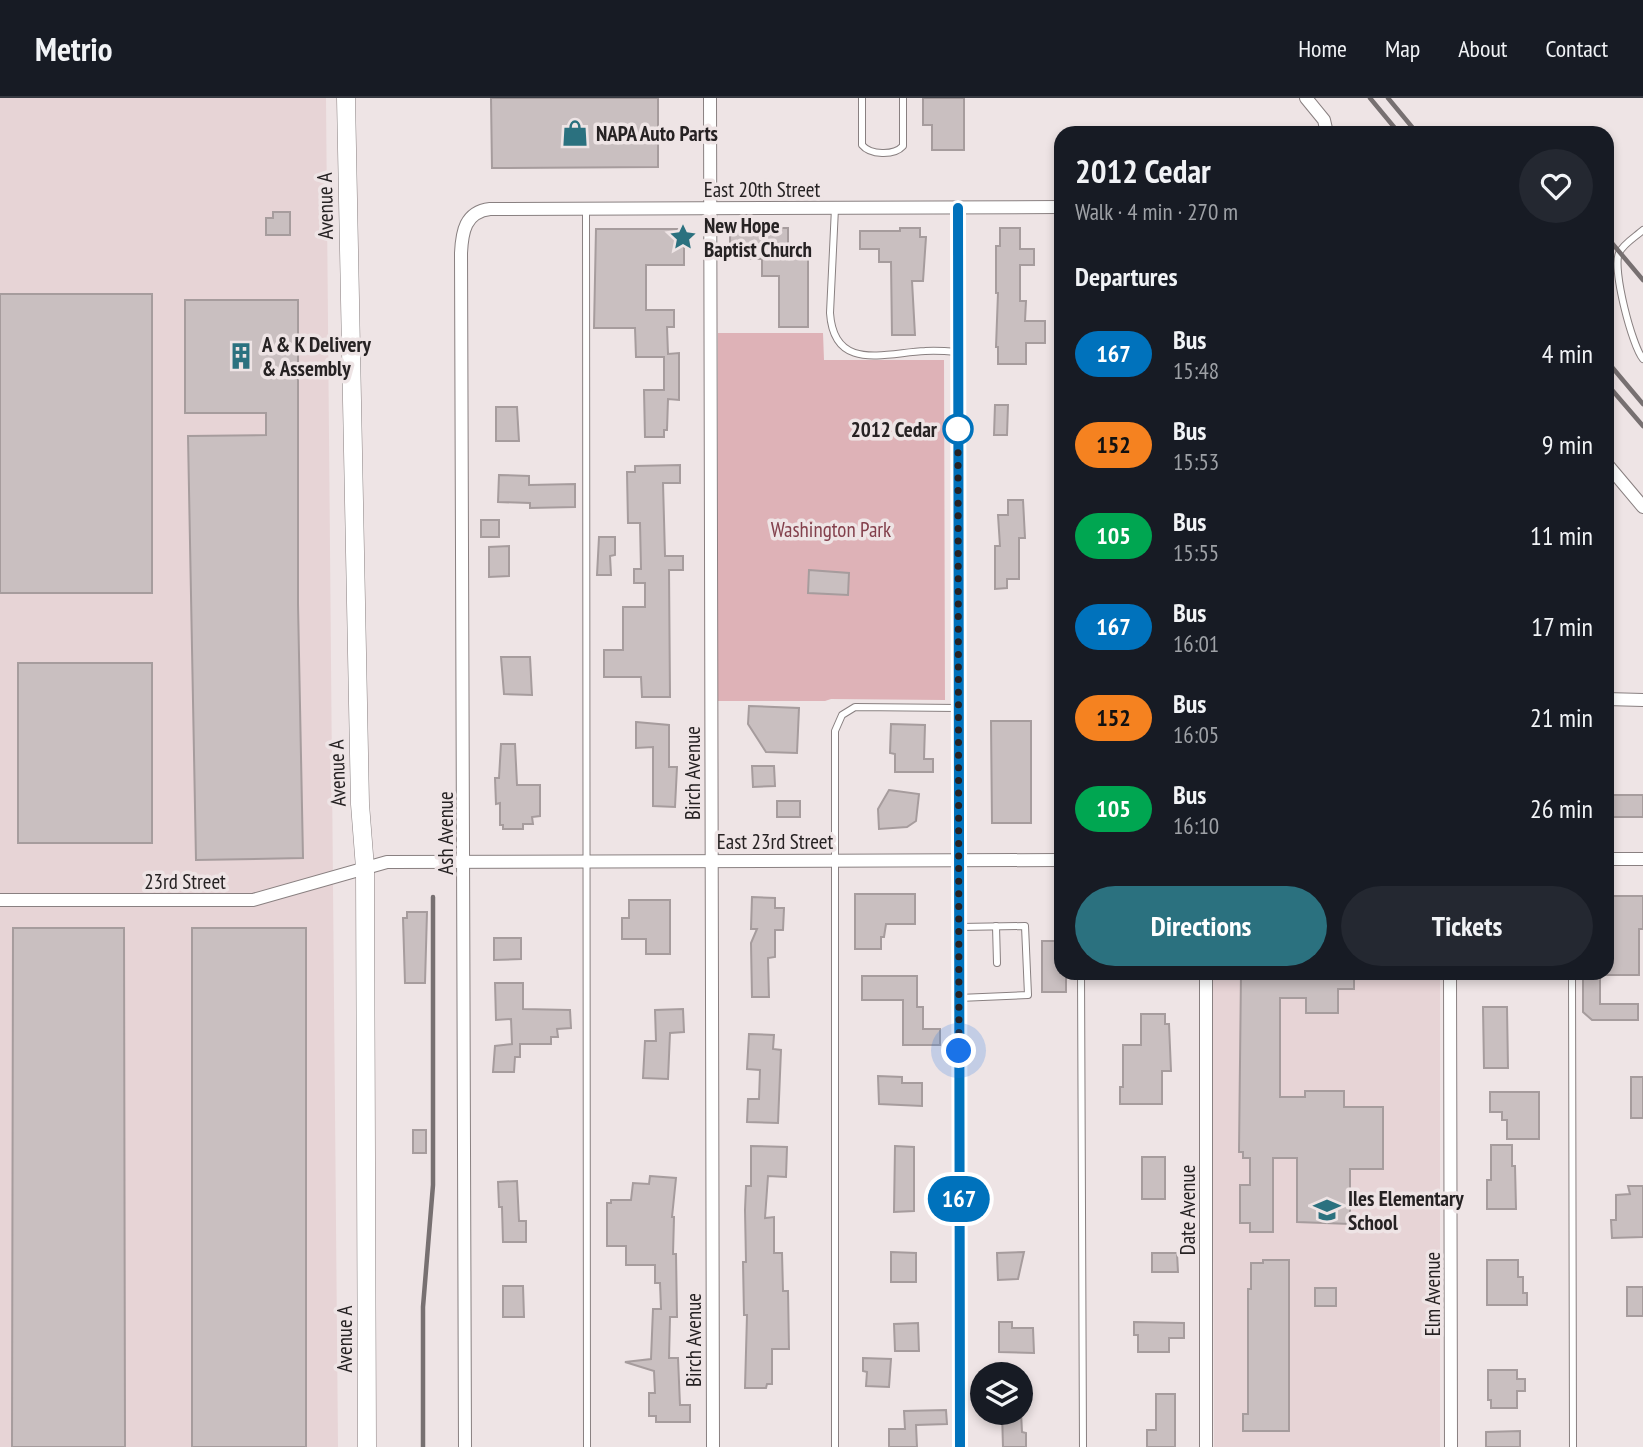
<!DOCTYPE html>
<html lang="en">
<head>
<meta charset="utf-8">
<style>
  body { margin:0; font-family:"PT Sans Narrow",sans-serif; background:#242831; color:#f1f3f6; height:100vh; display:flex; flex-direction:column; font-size:26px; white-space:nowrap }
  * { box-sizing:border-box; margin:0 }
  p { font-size:23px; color:#9ea1a6 }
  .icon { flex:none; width:38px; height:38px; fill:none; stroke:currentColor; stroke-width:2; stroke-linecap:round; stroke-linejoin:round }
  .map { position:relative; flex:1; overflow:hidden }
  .details { position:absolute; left:1054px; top:28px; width:560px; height:854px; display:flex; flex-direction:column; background:#171b24; border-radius:21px; box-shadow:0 4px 10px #0003 }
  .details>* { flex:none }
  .badge { padding:0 14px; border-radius:23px; font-size:24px; line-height:46px }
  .controls { position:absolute; left:970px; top:1264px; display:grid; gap:14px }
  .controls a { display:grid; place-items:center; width:63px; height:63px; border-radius:50%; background:#171b24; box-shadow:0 4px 10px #0003; font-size:35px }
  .you { position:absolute; width:35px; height:35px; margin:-18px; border:5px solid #fff; border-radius:50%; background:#1a73e8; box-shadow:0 0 0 10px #1a73e833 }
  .map>.badge { position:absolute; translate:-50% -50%; box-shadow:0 0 0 4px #fff }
  h2 { padding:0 21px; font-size:26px; line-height:63px }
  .round { display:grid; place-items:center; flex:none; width:74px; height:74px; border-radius:37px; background:#242831 }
  .summary { display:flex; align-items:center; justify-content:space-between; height:119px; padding:0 21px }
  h1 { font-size:33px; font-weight:800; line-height:52px }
  .action { display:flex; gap:14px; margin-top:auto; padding:14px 21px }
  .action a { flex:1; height:80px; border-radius:42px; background:#2b717f; color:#fff; font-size:28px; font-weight:800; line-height:80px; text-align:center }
  .action a+a { background:#242831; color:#f1f3f6 }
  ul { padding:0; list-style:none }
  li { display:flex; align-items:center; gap:21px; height:91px; padding:0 21px }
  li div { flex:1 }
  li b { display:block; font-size:26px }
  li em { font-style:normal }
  li .badge { min-width:77px; font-weight:700; text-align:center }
  header { display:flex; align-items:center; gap:42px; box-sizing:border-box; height:98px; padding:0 35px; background:#171b24; border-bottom:2px solid #363941 }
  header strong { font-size:33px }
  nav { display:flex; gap:38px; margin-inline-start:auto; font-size:24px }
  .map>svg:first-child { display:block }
</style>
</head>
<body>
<header>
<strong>Metrio</strong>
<nav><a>Home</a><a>Map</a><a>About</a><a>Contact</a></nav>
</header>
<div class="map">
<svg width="1643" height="1349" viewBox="0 0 1643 1349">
  <rect width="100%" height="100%" fill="#eee4e5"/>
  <g fill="#e7d4d6">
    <path d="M0,0H326L338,1349H0Z"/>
    <path d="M1212,875H1440V1349H1214Z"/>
  </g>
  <path fill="#deb2b7" d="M718,235H823L824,262H944L945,602L831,601L825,603H718Z"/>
  <g fill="#c9bfc0" stroke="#a69c9d" stroke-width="2">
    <path d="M491,0H658V69L492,70Z"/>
    <path d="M923,0H964V52H932V27H923Z"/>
    <path d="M273,114H290V137H266V120H273Z"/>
    <path d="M737,130H788V159H808V229H779V178H762V161H737V158H730V133H737Z"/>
    <path d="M900,130H920V139H926L923,183H912L915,237H892L891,164H879V151H860V133H900Z"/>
    <path d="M1000,130H1020V151H1034V167H1020V203H1026L1025,223H1045V245H1026V266H998V249H996L998,195H996V148H1000Z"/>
    <path d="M596,131H684V167H646V212H674V229H667L668,256L679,255V302L668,301L667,332H664V339H645L644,292H664V259H636L635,230H594Z"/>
    <rect x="0" y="196" width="152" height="299"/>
    <path d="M185,202H298V506L303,760L196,762L188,338L266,337V315H185Z"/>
    <path d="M995,307H1008L1007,337H994Z"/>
    <path d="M496,309H517L519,343H496Z"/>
    <path d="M680,367V385H663L665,458H683V472H669L670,599H642L641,579H604V552H623V509H645V485H634V471H641L640,425H628L627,374H635V368Z"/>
    <path d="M499,377L529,378V387L575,386V409L530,410V405L498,404Z"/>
    <path d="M1008,402H1023L1025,440H1019V481H1007V490L995,491V448H1000L998,417H1008Z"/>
    <rect x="481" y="422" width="18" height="17"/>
    <path d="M599,439H615V457L610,458L611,477H597Z"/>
    <path d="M509,448V478L489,479V449Z"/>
    <path d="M809,472L849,475L848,497L808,495Z"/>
    <path d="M501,559H530L532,597L504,596Z"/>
    <rect x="18" y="565" width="134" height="180"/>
    <path d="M749,608L799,610L797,655L766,654L748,626Z"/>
    <path d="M991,623H1031V725H992Z"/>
    <path d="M636,624L669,627V669H677L675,709L653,708V649L636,650Z"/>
    <path d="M891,626L925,627L924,661H933V674H895V656L890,655Z"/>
    <path d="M501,646H515L517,687H540V718L532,719L533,726H523V731H503V727H500V705L496,706L495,680H499Z"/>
    <path d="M752,668H774L775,688L753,689Z"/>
    <path d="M889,692L919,696L916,723L907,729L879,731L878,711Z"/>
    <rect x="1606" y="697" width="37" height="22"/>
    <rect x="777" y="703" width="23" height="16"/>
    <path d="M855,796H915V826H886L884,839H881V851H855Z"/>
    <path d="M1606,798H1643V831H1639V877H1606Z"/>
    <path d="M752,799L775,800V810H784L783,832H775V859L768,860L769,899H752L751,845L757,831H751Z"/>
    <path d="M629,802H670V856H646V841H622V820H629Z"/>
    <path d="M407,814H427L425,885H405L403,820H407Z"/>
    <path d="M13,830H124L125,1349H12Z"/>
    <rect x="192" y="830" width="114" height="519"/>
    <path d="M494,840H521V861L494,862Z"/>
    <path d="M1042,843H1060V875H1066V894H1042Z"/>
    <path d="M1241,875H1354V891H1338V915H1306V900H1280V999H1305V993H1344V1009H1383V1071H1350V1126L1297,1124V1060H1273V1134H1250V1125H1240V1087H1250V1060H1243V1054H1239Z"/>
    <path d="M1583,875H1600V906H1638V922H1592L1583,914Z"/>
    <path d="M862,878H917V909H923V931H940V947H903V902H862Z"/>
    <path d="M495,885H523V911L570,912L571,930L557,931L558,939H551V946H520V959H515L514,974H493L495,948L512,946L511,921L496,922Z"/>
    <path d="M1483,909H1507L1508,970H1484Z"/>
    <path d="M683,911L684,934L670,935L668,981L643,980L645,943H656L655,912Z"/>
    <path d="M1141,916H1165V926H1169L1171,973H1162V1006H1120V989H1123V947H1141Z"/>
    <path d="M749,936L774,937L773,951L781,952L778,1025L747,1024L748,1001H759L760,972L747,971Z"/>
    <path d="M878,978L902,979V985H922V1008L879,1006Z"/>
    <rect x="1631" y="979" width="12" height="41"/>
    <path d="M1490,994H1539V1041H1507V1022H1502V1014H1490Z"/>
    <rect x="413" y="1032" width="13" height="23"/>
    <path d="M1491,1047H1512V1068H1515L1516,1111H1487V1082H1491Z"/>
    <path d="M751,1048L787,1049L786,1079L768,1078L765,1120L774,1119V1155H782L783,1193H788L789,1251H772V1286H767L766,1290H745L747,1217H744L743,1164H746L745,1112L746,1088H751Z"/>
    <path d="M895,1048L914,1049V1113L894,1114Z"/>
    <rect x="1142" y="1059" width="23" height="42"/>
    <path d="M650,1078L676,1080L672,1119H674L673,1156H676L677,1219H670L669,1260H678L680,1307H690V1324H656V1318H649V1295H655L654,1273L625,1264L651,1261L653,1211H661L660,1185H655V1167H626V1148H607V1105H611V1102H631L633,1085L649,1086Z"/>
    <path d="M517,1083L519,1123H526V1144H503L502,1109H499L498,1084Z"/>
    <path d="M1628,1088H1643V1139L1612,1140L1611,1122H1616V1097L1630,1096Z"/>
    <path d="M891,1154L916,1155V1184H891Z"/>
    <path d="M1024,1154L1018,1181L998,1182L997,1155Z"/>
    <path d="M1152,1155H1177L1178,1174H1152Z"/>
    <path d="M1263,1162H1289V1333H1243V1316H1248V1191H1251V1165H1263Z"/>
    <path d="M1487,1162H1518V1179H1523V1195H1527V1207H1487Z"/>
    <path d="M503,1188H523L524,1219H503Z"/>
    <rect x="1627" y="1189" width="16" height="29"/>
    <rect x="1315" y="1190" width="21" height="18"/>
    <path d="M999,1224H1012V1230H1033L1034,1255L999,1254Z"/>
    <path d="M1134,1224L1184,1225V1240H1169V1254H1138V1237H1134Z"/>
    <path d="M918,1225L919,1253H895L894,1226Z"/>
    <path d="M863,1260L891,1261L889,1289L866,1288L867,1274L863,1273Z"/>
    <path d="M1488,1272H1517V1281H1525V1293H1517V1310H1491V1302H1488Z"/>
    <path d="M1156,1296H1175V1349H1147V1332H1156Z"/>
    <path d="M946,1312L947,1326L916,1327L917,1349H889V1331H905L904,1313Z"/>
    <path d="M1002,1314H1021L1022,1334L1026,1335V1349H1003Z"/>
    <path d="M1520,1333V1349H1486V1334Z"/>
  </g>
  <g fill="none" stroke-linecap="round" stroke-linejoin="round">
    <defs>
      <g id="lane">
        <path d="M862,0V47C870,57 894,58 903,48V0"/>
        <path d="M835,110L830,215C834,274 884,255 925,253C935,252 947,253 958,254"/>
        <path d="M586,111L587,1349"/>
        <path d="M1643,132C1635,139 1623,146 1619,155C1612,171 1632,248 1643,261"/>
        <path d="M996,828L997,865"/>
        <path d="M1081,875L1083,1349"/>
        <path d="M1572,875L1573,1349"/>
        <path d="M959,900L1028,897L1025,828L960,829"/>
        <path d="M835,1349V633L842,617L855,609L958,610"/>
      </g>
      <g id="street">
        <path d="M710,0L713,1349"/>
        <path d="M1306,0L1324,22L1327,35"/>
        <path d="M958,110L960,1349"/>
        <path d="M1606,365L1643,409"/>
        <path d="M1606,601L1643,602"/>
        <path d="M1606,761H1643"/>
        <path d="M0,802H253L387,764L1060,762"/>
        <path d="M1450,875L1451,1349"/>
        <path d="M465,1349L461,155C462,134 465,114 490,111L1060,109"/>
        <path d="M1206,1349V875"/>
      </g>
      <path id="secondary" d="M346,0L360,706L365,770L367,1349"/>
    </defs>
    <use href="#lane" stroke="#898081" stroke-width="8"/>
    <use href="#street" stroke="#898081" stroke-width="14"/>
    <use href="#secondary" stroke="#898081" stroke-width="19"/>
    <use href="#lane" stroke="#fff" stroke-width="6"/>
    <use href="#street" stroke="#fff" stroke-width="12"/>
    <use href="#secondary" stroke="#fff" stroke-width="18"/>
    <g stroke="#777071" stroke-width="4.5">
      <path d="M1370,0L1399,35"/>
      <path d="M1388,0L1417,35"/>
      <path d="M1606,138L1643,182"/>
      <path d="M1606,262L1643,306"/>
      <path d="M1606,285L1643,328"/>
      <path d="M423,1349V1209L433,1087V799"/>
    </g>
  </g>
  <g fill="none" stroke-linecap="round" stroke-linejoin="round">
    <defs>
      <path id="line" d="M958,110L960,1349"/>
    </defs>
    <use href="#line" stroke="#fff" stroke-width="16"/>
    <use href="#line" stroke="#0072bc" stroke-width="10"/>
    <path stroke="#262223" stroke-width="7" stroke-dasharray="0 12.6" d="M958,331V324L959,953"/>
  </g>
  <defs>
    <symbol id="shop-bare" viewBox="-9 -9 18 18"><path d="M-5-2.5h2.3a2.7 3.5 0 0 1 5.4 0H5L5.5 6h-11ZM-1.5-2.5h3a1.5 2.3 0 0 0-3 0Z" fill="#2b717f" stroke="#eee4e5" stroke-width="2.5" paint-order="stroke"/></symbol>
    <symbol id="sight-bare" viewBox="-9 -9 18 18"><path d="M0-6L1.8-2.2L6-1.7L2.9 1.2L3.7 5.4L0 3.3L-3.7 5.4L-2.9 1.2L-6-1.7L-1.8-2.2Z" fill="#2b717f" stroke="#eee4e5" stroke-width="2.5" paint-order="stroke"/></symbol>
    <symbol id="building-bare" viewBox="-9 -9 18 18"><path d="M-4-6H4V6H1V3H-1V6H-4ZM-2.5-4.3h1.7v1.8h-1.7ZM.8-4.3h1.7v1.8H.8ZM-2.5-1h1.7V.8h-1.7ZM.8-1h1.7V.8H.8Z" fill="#2b717f" stroke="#eee4e5" stroke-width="2.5" paint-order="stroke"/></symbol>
    <symbol id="school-bare" viewBox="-9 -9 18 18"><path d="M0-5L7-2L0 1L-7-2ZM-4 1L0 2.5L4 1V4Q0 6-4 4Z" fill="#2b717f" stroke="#eee4e5" stroke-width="2.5" paint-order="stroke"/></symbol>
  </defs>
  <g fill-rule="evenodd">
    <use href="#shop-bare" x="556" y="16" width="38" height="38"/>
    <use href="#sight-bare" x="664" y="120" width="38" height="38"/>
    <use href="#building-bare" x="222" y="239" width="38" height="38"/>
    <use href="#school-bare" x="1308" y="1093" width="38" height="38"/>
  </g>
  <circle fill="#fff" stroke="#0072bc" stroke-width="3.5" cx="958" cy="331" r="14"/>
  <g text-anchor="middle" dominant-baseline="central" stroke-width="7" stroke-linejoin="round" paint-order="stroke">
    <g font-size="21" font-weight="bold" fill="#262223" stroke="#eee4e5" text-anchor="start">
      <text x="596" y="35">NAPA Auto Parts</text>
      <text x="704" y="127">New Hope<tspan x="704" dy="24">Baptist Church</tspan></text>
      <text x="262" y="246">A &amp; K Delivery<tspan x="262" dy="24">&amp; Assembly</tspan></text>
      <text x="1348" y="1100">Iles Elementary<tspan x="1348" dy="24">School</tspan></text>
    </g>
    <g font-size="21" fill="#262223" stroke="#eee4e5">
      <text x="762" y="91">East 20th Street</text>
      <text transform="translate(325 108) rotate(-91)">Avenue A</text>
      <text transform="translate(337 675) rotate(-92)">Avenue A</text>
      <text transform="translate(692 675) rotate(-90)">Birch Avenue</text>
      <text transform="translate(445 735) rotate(-90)">Ash Avenue</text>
      <text x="775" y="743">East 23rd Street</text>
      <text x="185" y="783">23rd Street</text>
      <text transform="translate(1187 1112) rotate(-90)">Date Avenue</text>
      <text transform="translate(1432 1196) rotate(-90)">Elm Avenue</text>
      <text transform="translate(344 1241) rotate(-90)">Avenue A</text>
      <text transform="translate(693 1242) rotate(-90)">Birch Avenue</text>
    </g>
    <g font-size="21" font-weight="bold" fill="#262223" stroke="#eee4e5" text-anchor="end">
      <text x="937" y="331">2012 Cedar</text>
    </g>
    <g font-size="21" fill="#83404c" stroke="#eee4e5">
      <text x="831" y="431">Washington Park</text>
    </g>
  </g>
</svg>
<div class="controls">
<a><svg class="icon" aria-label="layers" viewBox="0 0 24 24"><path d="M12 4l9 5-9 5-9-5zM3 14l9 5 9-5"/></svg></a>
</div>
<div class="you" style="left:959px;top:953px"></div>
<b class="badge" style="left:959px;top:1101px;background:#0072bc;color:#fff">167</b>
<section class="details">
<div class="summary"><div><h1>2012 Cedar</h1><p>Walk · 4 min · 270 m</p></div><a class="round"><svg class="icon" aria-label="heart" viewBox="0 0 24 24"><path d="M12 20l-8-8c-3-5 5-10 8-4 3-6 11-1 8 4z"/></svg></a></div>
<h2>Departures</h2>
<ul>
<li><span class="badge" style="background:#0072bc;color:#fff">167</span><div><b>Bus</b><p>15:48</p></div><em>4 min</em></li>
<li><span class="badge" style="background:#f58220;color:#111">152</span><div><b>Bus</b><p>15:53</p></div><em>9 min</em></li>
<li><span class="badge" style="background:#00a651;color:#fff">105</span><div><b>Bus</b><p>15:55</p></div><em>11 min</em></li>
<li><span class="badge" style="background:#0072bc;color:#fff">167</span><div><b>Bus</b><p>16:01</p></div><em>17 min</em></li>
<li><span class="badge" style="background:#f58220;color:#111">152</span><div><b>Bus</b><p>16:05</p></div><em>21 min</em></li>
<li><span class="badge" style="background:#00a651;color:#fff">105</span><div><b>Bus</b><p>16:10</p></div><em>26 min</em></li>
</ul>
<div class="action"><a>Directions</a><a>Tickets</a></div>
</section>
</div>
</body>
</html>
